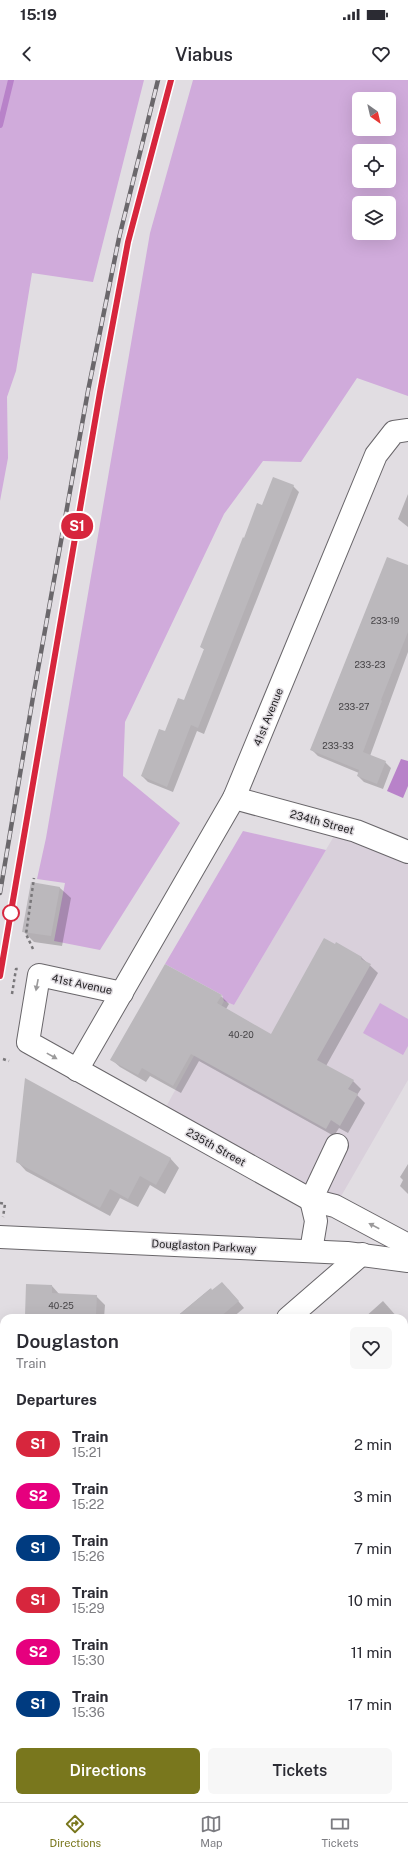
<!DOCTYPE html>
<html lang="en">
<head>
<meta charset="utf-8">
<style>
  body { margin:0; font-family:"Public Sans",sans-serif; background:#f7f7f7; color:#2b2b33; height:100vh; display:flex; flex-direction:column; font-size:15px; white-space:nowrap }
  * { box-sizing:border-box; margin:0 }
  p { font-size:13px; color:#7c7c81 }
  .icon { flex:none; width:22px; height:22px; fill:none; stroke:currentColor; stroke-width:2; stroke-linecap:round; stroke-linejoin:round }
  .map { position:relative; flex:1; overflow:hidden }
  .drawer { position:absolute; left:0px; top:1234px; width:408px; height:488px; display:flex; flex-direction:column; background:#fff; border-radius:12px 12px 0 0; box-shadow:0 4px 16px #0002 }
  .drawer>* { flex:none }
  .badge { padding:0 8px; border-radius:13px; font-size:14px; line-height:26px }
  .needle { width:26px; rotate:146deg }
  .buttons { position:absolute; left:352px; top:12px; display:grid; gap:8px }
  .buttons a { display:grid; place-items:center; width:44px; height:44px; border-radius:6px; background:#fff; box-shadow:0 4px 16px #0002; font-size:20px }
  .map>.badge { position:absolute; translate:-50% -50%; box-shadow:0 0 0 2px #fff }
  h2 { padding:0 16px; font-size:15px; line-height:36px }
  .round { display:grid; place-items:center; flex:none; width:42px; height:42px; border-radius:6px; background:#f7f7f7 }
  .head { display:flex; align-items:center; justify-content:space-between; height:68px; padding:0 16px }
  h1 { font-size:19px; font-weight:600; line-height:30px }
  .action { display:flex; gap:8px; margin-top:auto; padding:8px 16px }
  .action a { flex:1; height:46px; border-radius:6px; background:#79771d; color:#fff; font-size:16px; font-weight:600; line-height:46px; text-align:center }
  .action a+a { background:#f7f7f7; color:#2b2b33 }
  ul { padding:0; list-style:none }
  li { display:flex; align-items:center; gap:12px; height:52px; padding:0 16px }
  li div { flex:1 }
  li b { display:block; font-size:15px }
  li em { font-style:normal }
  li .badge { min-width:44px; font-weight:700; text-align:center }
  .status { display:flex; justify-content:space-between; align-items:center; height:28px; padding:0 20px; background:#fff; direction:ltr }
  .status svg { height:11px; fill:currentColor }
  header { display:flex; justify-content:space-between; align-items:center; height:52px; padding:0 16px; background:#fff; font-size:18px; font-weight:600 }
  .tabs { display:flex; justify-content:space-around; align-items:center; height:56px; border-top:1px solid #e1e1e2; background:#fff; font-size:11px; color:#7c7c81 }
  .tabs a { display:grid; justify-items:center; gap:2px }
  .tabs .selected { color:#79771d }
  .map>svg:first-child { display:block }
</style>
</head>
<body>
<div class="status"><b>15:19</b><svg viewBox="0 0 49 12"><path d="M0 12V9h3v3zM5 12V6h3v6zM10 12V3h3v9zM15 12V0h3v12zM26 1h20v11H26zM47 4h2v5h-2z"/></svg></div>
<header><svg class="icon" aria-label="back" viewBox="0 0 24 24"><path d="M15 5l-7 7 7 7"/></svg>Viabus<svg class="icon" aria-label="heart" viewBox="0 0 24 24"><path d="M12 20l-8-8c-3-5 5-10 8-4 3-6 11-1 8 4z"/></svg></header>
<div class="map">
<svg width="408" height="1722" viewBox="0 0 408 1722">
  <rect width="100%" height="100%" fill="#e1dde2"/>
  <path fill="#d9d0db" d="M340,746L408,772V1000L332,1132L161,1036L224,921L234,925Z"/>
  <g fill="#d0abdb" fill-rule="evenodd">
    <path d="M0,0H144L93,202L32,193L16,291L7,317L8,378L0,421Z"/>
    <path d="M193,0H408V316L357,298L301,382L263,381L224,434L125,642L123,696L180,743L100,870L54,861L65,803L37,799L46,758L150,153ZM359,19H389V49H359ZM359,71H389V101H359ZM359,123H389V153H359Z"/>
    <path d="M243,751L326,770L234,925L224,921L222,915L165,884Z"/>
    <path d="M380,923L408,939V966L403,975L363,953Z"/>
  </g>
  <path fill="#b882c9" d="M401,679L408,681V706L403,718L387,711Z"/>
  <g fill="#0003">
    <path d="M293,406L299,412L204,654L197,651L173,712L148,702L142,696L165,653L185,622L205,570L201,567L245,459L263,426Z"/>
    <path d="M408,414V447L398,439Z"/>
    <path d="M408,487V572L370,676L385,682L391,688L383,709L364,702L358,696L359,693L318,676L312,670Z"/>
    <path d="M32,803L60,808L71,818L62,866L34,862L23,851Z"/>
    <path d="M361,877L378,893L326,986L353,1001L361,1009L357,1015L365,1023L348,1053L339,1048L334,1056L199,981L181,1013L150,996L146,1002L120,987L112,980L221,916L229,924L226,929L271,955Z"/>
    <path d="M170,1078L179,1088L165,1114L150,1105L138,1127L120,1118L110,1136L26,1091L17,1081Z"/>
    <path d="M408,1084V1114L400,1106L403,1100L400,1097Z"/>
    <path d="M27,1206H52L60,1215L96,1216L105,1225L104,1238H29L26,1235Z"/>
    <path d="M210,1209L212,1211L228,1209L244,1228L232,1238H175Z"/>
    <path d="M383,1221L398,1238H364Z"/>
    <path d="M404,1245L407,1249L404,1252Z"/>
    <path d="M4,1390V1418L0,1413V1393Z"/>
    <path d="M4,1612V1640L0,1635V1615Z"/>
    <path d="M163,1718H255L250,1722H164L165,1721Z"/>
  </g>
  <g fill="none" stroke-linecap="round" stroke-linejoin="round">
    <path stroke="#b882c9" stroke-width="6" d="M0,45L11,0"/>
  </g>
  <g fill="#bbb8bc">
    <path d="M273,397L294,405L198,648L191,645L167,707L141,696L159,649L165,651L178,618L184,620L204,569L200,567L243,457L244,458L257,423L262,425Z"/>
    <path d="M387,477L408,485V552L381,620L382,621L363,672L386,681L377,704L357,696L359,690L310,670Z"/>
    <path d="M31,802L60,807L51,856L22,852Z"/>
    <path d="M324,858L335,864L336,862L362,877L361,879L371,884L317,980L354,1000L348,1009L358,1014L340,1046L331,1040L326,1049L191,974L173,1006L142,988L138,995L110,980L165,884L222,915L217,923L271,954Z"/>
    <path d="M25,998L171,1078L156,1105L140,1096L128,1119L110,1109L100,1128L16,1082Z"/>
    <path d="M222,1202L239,1221L219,1238H175L211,1208L212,1210Z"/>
    <path d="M26,1204L52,1205V1213L97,1215L96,1235H86V1238H49V1236H25Z"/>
  </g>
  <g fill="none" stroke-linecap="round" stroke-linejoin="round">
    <defs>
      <g id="minor">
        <path d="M234,718L356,751L408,772"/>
        <path d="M122,913L39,895L28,962L311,1120L335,1126L408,1165"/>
        <path d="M77,990L234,718L376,375L394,352L408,350"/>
        <path d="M311,1171L316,1141L311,1120L337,1065"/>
        <path d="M288,1238L362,1174"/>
        <path d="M0,1485L4,1482"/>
        <path d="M404,1670L408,1667"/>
        <path d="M0,1698L4,1703"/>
        <path d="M15,1718L18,1722"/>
        <path d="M342,1722L347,1718"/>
      </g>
      <path id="major" d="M0,1157L347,1173L408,1181"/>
    </defs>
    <use href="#minor" stroke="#69666a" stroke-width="24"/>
    <use href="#major" stroke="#69666a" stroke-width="24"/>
    <g stroke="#79777a" stroke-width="2.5" stroke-dasharray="3 3" stroke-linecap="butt">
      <path d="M33,869L26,854L34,798"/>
      <path d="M12,914L16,889H20"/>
      <path d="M3,979L9,981"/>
      <path d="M0,1123L5,1124L3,1137"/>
    </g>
    <use href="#minor" stroke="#fff" stroke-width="22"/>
    <use href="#major" stroke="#fff" stroke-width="22"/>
    <defs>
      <g id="rail">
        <path d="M0,813L33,617L88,311L119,158L158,0"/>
        <path d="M0,896L100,312L128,162L171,0"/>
      </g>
    </defs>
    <use href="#rail" stroke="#6a676b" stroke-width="4.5"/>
    <use href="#rail" stroke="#e1dde2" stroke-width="3" stroke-dasharray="9" stroke-linecap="butt"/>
  </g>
  <defs><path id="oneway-solid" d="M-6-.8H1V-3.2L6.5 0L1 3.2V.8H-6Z"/></defs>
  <g fill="#9b9a9b">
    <use href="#oneway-solid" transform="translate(37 905) rotate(101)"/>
    <use href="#oneway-solid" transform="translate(52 976) rotate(29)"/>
    <use href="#oneway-solid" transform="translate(374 1146) rotate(-152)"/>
  </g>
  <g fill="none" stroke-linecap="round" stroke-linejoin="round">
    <defs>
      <path id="line" d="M0,896L100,312L128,162L171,0"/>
    </defs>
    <use href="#line" stroke="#fff" stroke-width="9"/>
    <use href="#line" stroke="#d7263d" stroke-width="6"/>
  </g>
  <circle fill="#fff" stroke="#d7263d" stroke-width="2" cx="11" cy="833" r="8"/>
  <g text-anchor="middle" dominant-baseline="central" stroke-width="3" stroke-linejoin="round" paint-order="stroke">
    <g font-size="9" fill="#474548">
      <text x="385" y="540">233-19</text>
      <text x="370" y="584">233-23</text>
      <text x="354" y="626">233-27</text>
      <text x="338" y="665">233-33</text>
      <text x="241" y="954">40-20</text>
      <text x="61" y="1225">40-25</text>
    </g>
    <g font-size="11" fill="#201f21" stroke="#e1dde2">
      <text transform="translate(268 637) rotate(-68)">41st Avenue</text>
      <text transform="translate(322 742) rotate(15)">234th Street</text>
      <text transform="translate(82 904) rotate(12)">41st Avenue</text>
      <text transform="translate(216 1067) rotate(29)">235th Street</text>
      <text transform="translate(204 1166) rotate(3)">Douglaston Parkway</text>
    </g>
  </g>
</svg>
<div class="buttons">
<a><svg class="needle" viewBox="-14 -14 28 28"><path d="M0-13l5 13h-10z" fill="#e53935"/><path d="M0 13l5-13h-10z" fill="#7c7c81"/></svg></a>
<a><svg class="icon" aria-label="locate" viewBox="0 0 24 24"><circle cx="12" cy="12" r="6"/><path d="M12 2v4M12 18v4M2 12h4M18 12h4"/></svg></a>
<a><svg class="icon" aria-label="layers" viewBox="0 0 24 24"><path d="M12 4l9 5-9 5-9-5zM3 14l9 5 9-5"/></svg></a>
</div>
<b class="badge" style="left:77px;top:446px;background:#d7263d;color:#fff">S1</b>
<section class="drawer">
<div class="head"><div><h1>Douglaston</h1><p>Train</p></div><a class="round"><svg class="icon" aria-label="heart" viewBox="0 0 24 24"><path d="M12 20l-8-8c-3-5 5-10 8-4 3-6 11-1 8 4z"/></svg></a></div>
<h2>Departures</h2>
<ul>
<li><span class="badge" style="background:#d7263d;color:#fff">S1</span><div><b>Train</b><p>15:21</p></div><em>2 min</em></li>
<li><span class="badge" style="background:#e6007e;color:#fff">S2</span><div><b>Train</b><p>15:22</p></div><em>3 min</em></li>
<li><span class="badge" style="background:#003b80;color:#fff">S1</span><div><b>Train</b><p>15:26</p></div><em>7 min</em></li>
<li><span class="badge" style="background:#d7263d;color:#fff">S1</span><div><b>Train</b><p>15:29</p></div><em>10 min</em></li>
<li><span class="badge" style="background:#e6007e;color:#fff">S2</span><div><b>Train</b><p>15:30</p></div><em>11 min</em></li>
<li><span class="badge" style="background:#003b80;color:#fff">S1</span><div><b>Train</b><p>15:36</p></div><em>17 min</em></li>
</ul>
<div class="action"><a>Directions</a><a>Tickets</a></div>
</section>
</div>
<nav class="tabs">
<a class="selected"><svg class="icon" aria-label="directions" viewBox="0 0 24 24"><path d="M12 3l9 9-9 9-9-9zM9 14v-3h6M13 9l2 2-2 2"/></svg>Directions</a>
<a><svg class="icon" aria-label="map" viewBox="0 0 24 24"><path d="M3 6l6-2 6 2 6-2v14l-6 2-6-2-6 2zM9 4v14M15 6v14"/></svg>Map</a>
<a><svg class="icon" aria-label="tickets" viewBox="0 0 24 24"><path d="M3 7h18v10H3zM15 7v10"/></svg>Tickets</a>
</nav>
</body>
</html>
